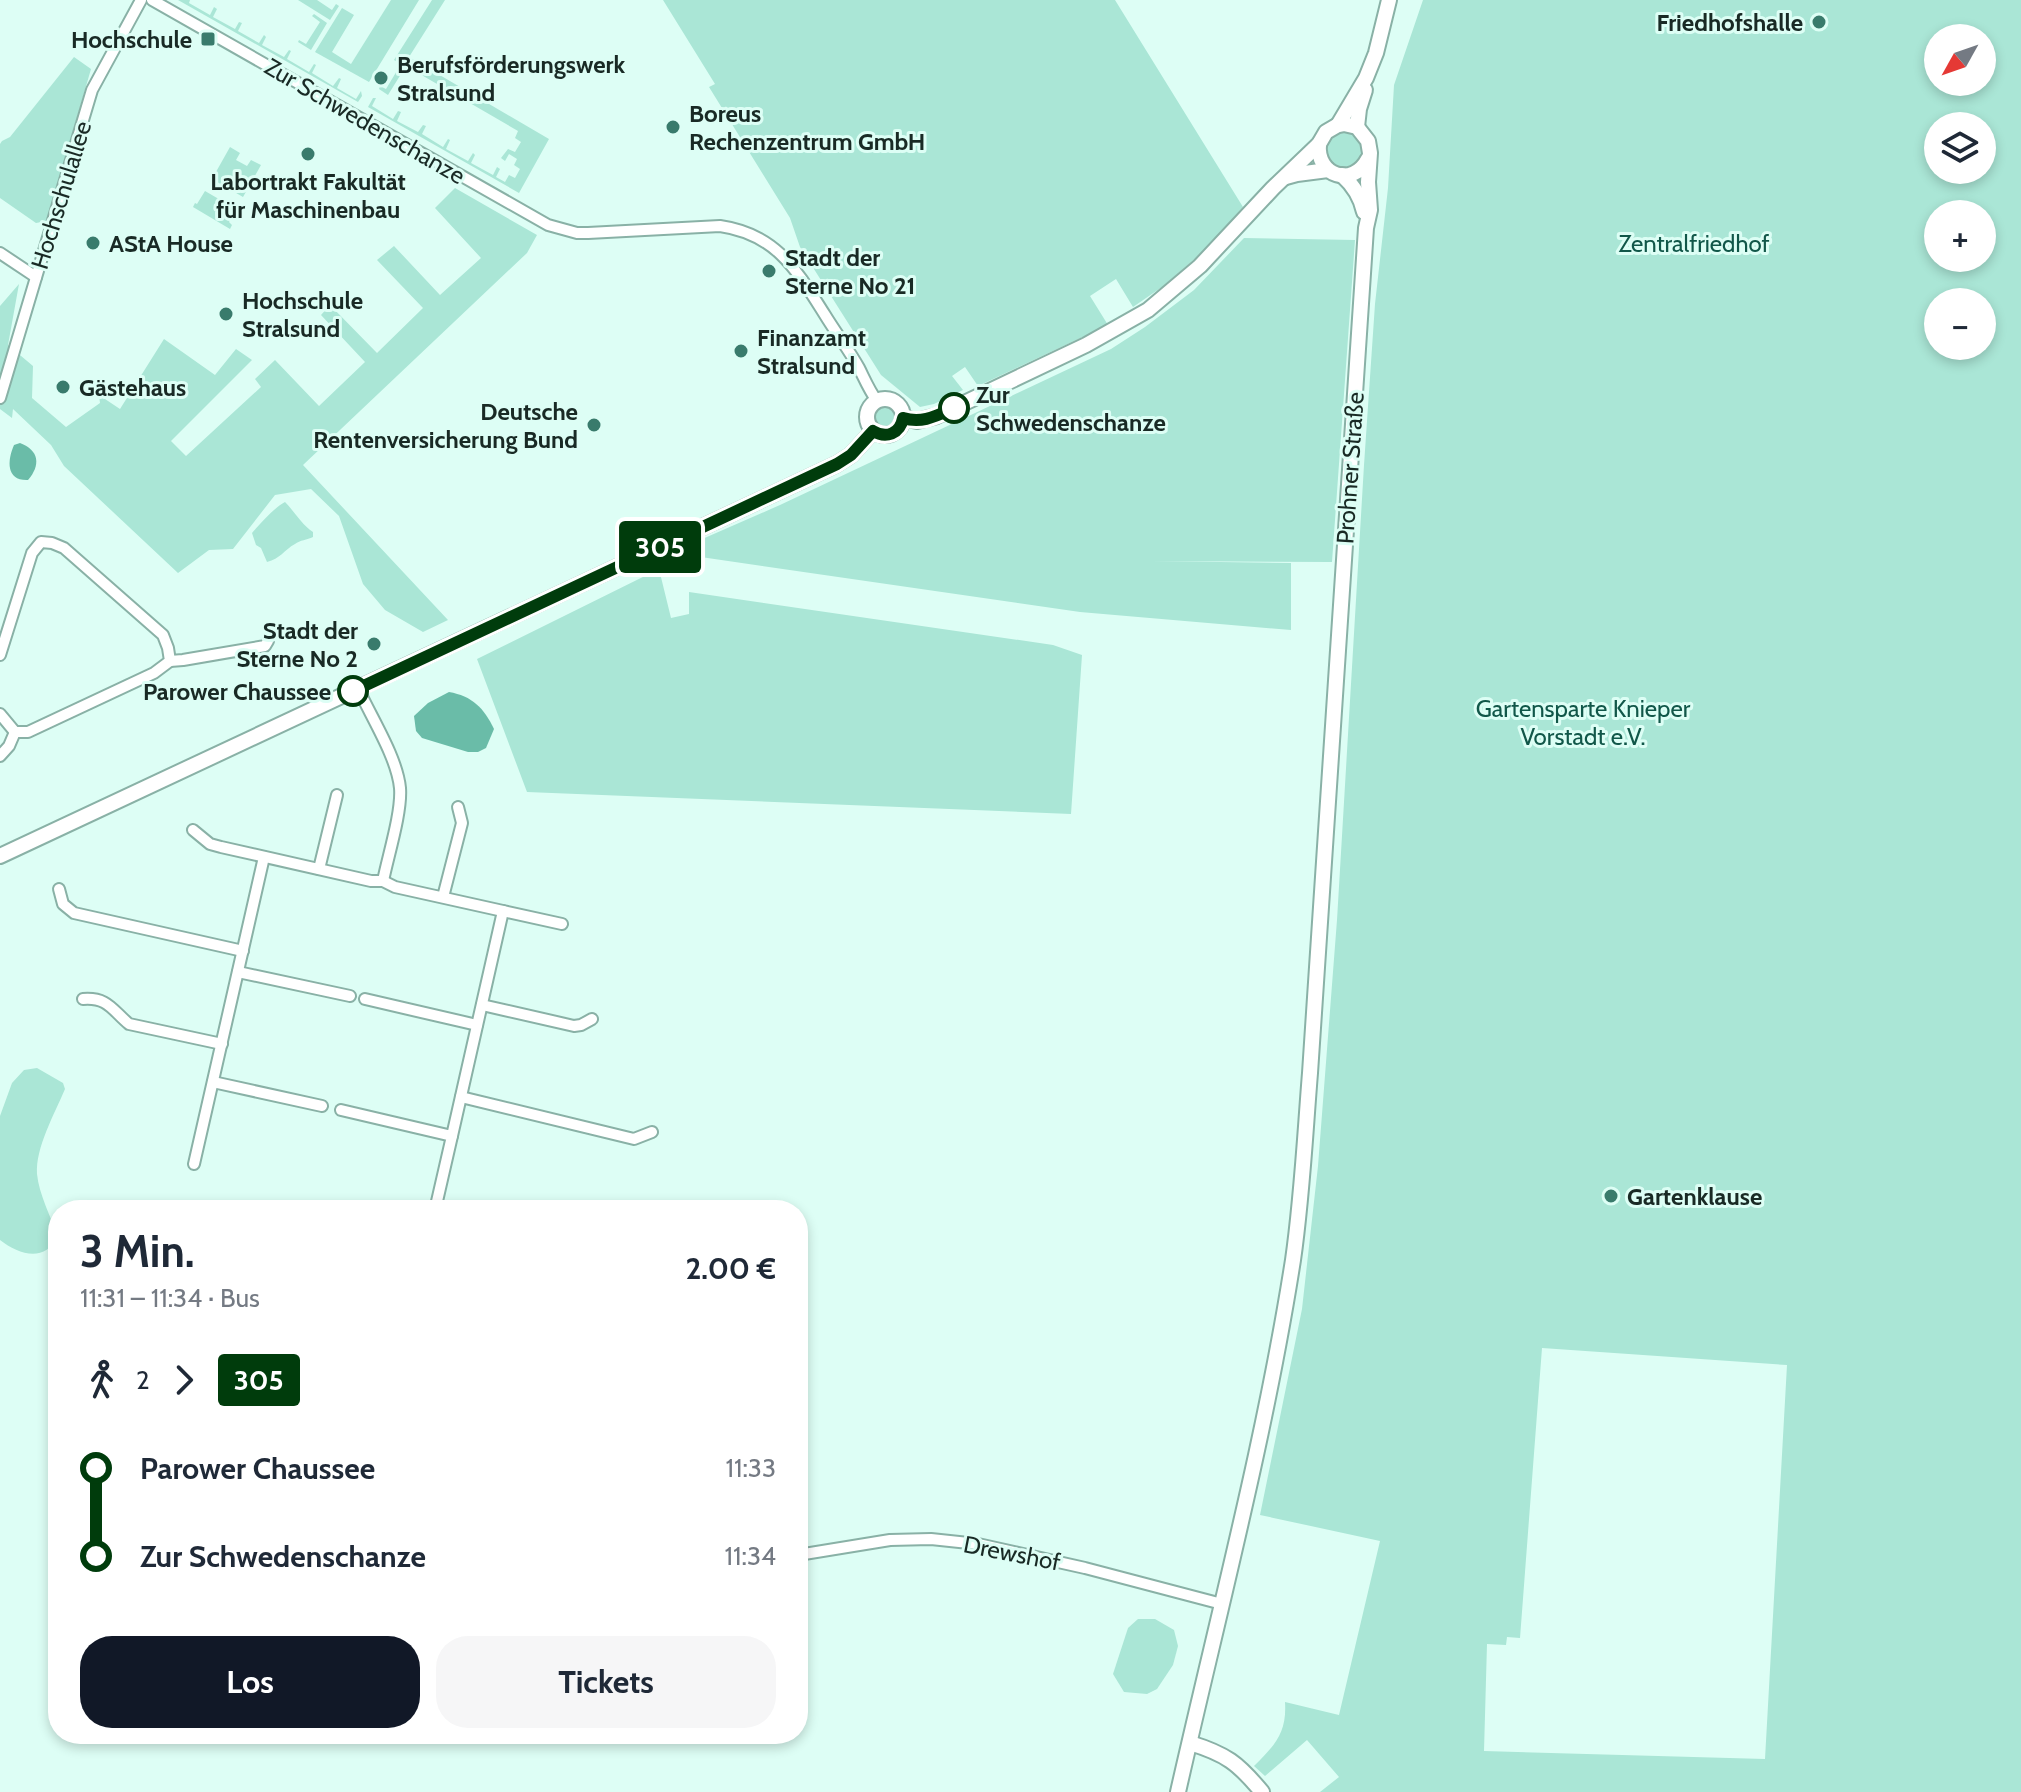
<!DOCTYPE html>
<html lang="de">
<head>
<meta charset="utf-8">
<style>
  body { margin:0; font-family:Cabin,sans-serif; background:#f6f6f7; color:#1f2937; height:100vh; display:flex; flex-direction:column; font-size:30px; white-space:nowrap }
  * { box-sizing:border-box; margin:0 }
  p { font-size:26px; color:#747a83 }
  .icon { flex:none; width:44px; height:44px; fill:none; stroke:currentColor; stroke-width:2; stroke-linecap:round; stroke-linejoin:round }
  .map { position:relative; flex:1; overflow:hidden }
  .details { position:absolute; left:48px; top:1200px; width:760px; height:544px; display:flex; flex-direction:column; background:#fff; border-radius:32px; box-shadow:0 4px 12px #0003 }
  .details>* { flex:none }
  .badge { padding:0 16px; border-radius:6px; font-size:28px; line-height:52px }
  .needle { width:52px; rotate:230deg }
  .buttons { position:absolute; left:1924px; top:24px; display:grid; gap:16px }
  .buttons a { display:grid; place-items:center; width:72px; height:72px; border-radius:50%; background:#fff; box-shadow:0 4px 12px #0003; font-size:40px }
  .map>.badge { position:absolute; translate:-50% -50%; box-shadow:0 0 0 4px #fff }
  .legs { display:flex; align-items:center; gap:12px; height:88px; padding:0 32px; font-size:26px }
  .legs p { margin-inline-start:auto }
  .head { display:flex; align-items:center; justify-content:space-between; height:136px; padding:0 32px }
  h1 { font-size:44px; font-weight:700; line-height:60px }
  .cta { display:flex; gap:16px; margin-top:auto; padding:16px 32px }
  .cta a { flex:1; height:92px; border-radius:32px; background:#111827; color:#fff; font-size:32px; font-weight:700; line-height:92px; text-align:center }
  .cta a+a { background:#f6f6f7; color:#1f2937 }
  ul { padding:0 32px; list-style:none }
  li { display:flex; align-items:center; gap:28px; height:88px; font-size:30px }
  li i { display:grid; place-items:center; width:12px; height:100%; margin:0 10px; background:currentColor }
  li i::after { content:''; width:20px; height:20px; margin:-10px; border:6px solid; border-radius:50%; background:#fff }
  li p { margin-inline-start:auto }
  li:first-child i { background:linear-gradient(#0000 50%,currentColor 0) }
  li:last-child i { background:linear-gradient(currentColor 50%,#0000 0) }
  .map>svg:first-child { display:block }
</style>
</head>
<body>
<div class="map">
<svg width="2021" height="1792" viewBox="0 0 2021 1792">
  <rect width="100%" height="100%" fill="#ddfef5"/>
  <g fill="#aae6d6" fill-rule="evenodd">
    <path d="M178,0H190L189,3L210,15L214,7L217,9L213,17L235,29L239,22L242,23L238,31L259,43L264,35L266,37L262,45L284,57L289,50L291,51L287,59L309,72L314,64L316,65L312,73L333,86L339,78L341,79L337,88L356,99L361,91L362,96L358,102Z"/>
    <path d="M298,0H317L332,10L336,4L339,6L330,20Z"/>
    <path d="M391,0H419L369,82L315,52L342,8L354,15L332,52L351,64Z"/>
    <path d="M432,0H445L409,57L549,139L519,193L368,107L373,98H376L372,106L393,119L398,111L401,112L397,121L418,132L423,125L426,126L422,134L443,147L448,139L450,140L446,149L468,161L473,153L475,155L471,163L493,175L497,167L500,169L496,177L505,182L509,175L515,178L520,169L514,165L517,159L509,154L505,161L501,158L508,149L515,152L521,142L515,138L518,131L406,66L388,95L379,89L380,86L386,89L401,64L394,60Z"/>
    <path d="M663,0H1115L1243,207L1204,251L1162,287L1133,307L1116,279L1090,296L1108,325L978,386L965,367L952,376L963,390L934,404L920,407L881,375L800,247L790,218L709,87L715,84Z"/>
    <path d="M1423,0H2021V1792H1320L1339,1777L1307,1740L1265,1776L1254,1766C1275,1745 1287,1733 1285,1702L1339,1715L1380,1541L1260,1515L1302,1309L1318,1166L1337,920L1364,465L1375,304L1388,188L1394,85ZM1938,38H1982V82H1938ZM1938,126H1982V170H1938ZM1938,214H1982V258H1938ZM1938,302H1982V346H1938ZM1542,1348L1787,1365L1765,1759L1484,1751L1487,1644L1506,1645L1507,1637L1520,1638Z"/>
    <path d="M314,14L327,23L311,50L298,42L299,40L306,44L320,22L312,16Z"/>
    <path d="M74,57L91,69L47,221L36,223L0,198V144L2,141L10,137Z"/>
    <path d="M1339,130L1357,134L1365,152C1363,155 1362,160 1359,163C1341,181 1314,154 1328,137C1331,134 1335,132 1339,130Z"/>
    <path d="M230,147L240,153L236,160L247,166L251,160L261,165L243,197L212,179Z"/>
    <path d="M455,188L537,235L527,253L303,465L448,620L423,632L385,610L363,584L339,516L311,489L275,495L233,549L209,550L178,573L64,466L51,445L13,409L12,418L0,409V306L19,284L8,345L33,366L32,398L66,427L100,403L99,395L120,409L164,339L215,375L236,349L252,360L171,441L186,456L261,387L255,379L275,360L319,406L365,362L321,315L330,305L377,353L423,308L377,260L394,246L440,295L481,258L435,208Z"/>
    <path d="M205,191L236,209L229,222L232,225L230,229L193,207L195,203L197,204Z"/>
    <path d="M1244,238L1355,240L1332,562L1150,561L1291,563V630L1080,612L687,555L684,547L780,505L1111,349L1145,327L1194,290Z"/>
    <circle cx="885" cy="417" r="12"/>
    <path d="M285,502C294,511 302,525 313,532V537C307,540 300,540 295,544C284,550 280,559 267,562L261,548L256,545L252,533C260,524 275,507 285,502Z"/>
    <path d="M659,569L671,618L689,614V592L1053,645L1082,655L1071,814L527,792L477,659Z"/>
    <path d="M37,1068L63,1083L65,1089C55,1113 35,1148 37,1174C39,1195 51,1216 57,1236C46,1263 19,1255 0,1240V1116L12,1083L24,1070Z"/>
    <path d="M1138,1619H1155L1174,1630L1178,1646L1173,1665L1157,1689L1147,1694L1124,1692L1113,1674L1128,1628Z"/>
  </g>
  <g fill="#6abca8">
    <path d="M20,443C39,450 41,465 28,480C6,481 7,461 14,445Z"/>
    <path d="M449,692C472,696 484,708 494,729L486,748L478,752H468L422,738L416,731L414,716L428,703Z"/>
  </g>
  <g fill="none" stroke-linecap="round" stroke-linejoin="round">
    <defs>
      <g id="street">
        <path d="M152,0L548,225L577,233H588L720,226C777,234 797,271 825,315C836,333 849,350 859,368C865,380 869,390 877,401"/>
        <path d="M0,253L36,277"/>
        <path d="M0,398L92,90L141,0"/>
        <path d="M0,655L32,553L41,542L52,543L64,548L163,635L168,648L170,661L154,673L28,732H15L0,714"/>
        <path d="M170,661L183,660L265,646L268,641"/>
        <path d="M358,688C371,717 397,757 400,788C402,812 388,856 383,881"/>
        <path d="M0,756L9,746L15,732"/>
        <path d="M193,830L210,844L221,847L371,881H383L395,887L503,911L452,1136L341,1110"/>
        <path d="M319,869L337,795"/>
        <path d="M59,889L63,904L74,913L243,951"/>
        <path d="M443,897L462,823L458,807"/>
        <path d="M503,911L562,924"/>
        <path d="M238,972L350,996"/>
        <path d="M83,999C108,997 112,1010 129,1024L222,1044"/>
        <path d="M365,999L477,1025"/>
        <path d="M482,1005L574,1026L581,1025L592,1019"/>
        <path d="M213,1082L322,1106"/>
        <path d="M461,1097L634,1139L652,1132"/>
        <path d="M194,1164L264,857"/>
        <path d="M435,1210L452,1136"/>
        <path d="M798,1555L890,1540L931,1539L978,1544L1085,1568L1222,1604"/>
      </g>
      <g id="secondary">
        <path d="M1338,125L1366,78L1376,53L1389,0"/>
        <path d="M1357,127L1359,109L1365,90"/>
        <path d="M1319,144C1316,176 1353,188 1368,159"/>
        <path d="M1342,175C1353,185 1361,197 1364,212"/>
        <path d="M1286,177L1297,174L1328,170"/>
        <circle cx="885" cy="417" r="18"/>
        <path d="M903,418L917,421L937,416L1086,345L1148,310L1200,266L1273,188L1319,144L1326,132L1338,125L1344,124L1357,127L1368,141L1370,153L1368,182L1370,210L1366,228L1310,1073C1305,1135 1302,1198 1293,1260C1265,1439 1218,1615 1178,1792"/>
        <path d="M0,856L837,464L851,455L873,431"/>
        <path d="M1190,1743C1226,1754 1238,1763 1262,1792"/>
      </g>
    </defs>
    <use href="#street" stroke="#89b1a6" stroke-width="14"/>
    <use href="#secondary" stroke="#89b1a6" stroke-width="18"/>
    <use href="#street" stroke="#fff" stroke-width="10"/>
    <use href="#secondary" stroke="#fff" stroke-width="14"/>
  </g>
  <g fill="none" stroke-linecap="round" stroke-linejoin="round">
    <defs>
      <path id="line-1" d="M353,691L837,464L851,455L873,431C886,439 900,434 903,418C922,424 936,416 954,408"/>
    </defs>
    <use href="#line-1" stroke="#fff" stroke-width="18"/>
    <use href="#line-1" stroke="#003c0c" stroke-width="12"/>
  </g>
  <g fill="#397b6c" stroke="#ddfef5" stroke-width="3">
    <circle cx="1819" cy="22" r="8"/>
    <rect x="200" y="31" width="16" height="16" rx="4"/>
    <circle cx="381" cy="78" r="8"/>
    <circle cx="673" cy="127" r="8"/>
    <circle cx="308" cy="154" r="8"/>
    <circle cx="93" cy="243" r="8"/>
    <circle cx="769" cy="271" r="8"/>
    <circle cx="226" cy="314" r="8"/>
    <circle cx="741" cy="351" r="8"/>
    <circle cx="63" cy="387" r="8"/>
    <circle cx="594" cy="425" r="8"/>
    <circle cx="374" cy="644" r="8"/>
    <circle cx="1611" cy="1196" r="8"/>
  </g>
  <g fill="#fff" stroke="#003c0c" stroke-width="4">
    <circle cx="954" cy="408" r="14"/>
    <circle cx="353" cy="691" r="14"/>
  </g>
  <g text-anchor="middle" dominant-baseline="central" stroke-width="6" stroke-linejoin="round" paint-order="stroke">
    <g font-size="24" font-weight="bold" fill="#192a25" stroke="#ddfef5" text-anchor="start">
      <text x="1803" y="22" text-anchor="end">Friedhofshalle</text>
      <text x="192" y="39" text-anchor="end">Hochschule</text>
      <text x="397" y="64">Berufsförderungswerk<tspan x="397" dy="28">Stralsund</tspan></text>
      <text x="689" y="113">Boreus<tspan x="689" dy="28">Rechenzentrum GmbH</tspan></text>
      <text x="308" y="181" text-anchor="middle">Labortrakt Fakultät<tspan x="308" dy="28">für Maschinenbau</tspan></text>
      <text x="109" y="243">AStA House</text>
      <text x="785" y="257">Stadt der<tspan x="785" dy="28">Sterne No 21</tspan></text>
      <text x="242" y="300">Hochschule<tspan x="242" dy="28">Stralsund</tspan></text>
      <text x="757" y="337">Finanzamt<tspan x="757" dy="28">Stralsund</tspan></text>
      <text x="79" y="387">Gästehaus</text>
      <text x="578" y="411" text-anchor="end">Deutsche<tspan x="578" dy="28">Rentenversicherung Bund</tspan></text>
      <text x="358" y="630" text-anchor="end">Stadt der<tspan x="358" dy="28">Sterne No 2</tspan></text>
      <text x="1627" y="1196">Gartenklause</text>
    </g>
    <g font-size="24" fill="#192a25" stroke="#ddfef5">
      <text transform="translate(365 121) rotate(30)">Zur Schwedenschanze</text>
      <text transform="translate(61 195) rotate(-73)">Hochschulallee</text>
      <text transform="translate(1350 468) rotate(-86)">Prohner Straße</text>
      <text transform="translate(1012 1553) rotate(11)">Drewshof</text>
    </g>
    <g font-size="24" fill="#115749" stroke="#ddfef5">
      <text x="1694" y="243">Zentralfriedhof</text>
      <text x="1583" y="708">Gartensparte Knieper<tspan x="1583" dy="28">Vorstadt e.V.</tspan></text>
    </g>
    <g font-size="24" font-weight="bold" fill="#192a25" stroke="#ddfef5" text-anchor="start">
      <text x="976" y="394">Zur<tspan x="976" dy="28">Schwedenschanze</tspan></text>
      <text x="331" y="691" text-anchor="end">Parower Chaussee</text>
    </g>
  </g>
</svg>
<div class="buttons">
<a><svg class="needle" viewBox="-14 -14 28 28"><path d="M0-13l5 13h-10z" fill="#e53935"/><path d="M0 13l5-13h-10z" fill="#747a83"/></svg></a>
<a><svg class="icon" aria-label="layers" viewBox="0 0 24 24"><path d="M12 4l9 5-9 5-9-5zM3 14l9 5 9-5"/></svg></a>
<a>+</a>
<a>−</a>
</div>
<b class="badge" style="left:660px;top:547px;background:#003c0c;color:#fff">305</b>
<section class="details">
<div class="head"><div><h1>3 Min.</h1><p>11:31 – 11:34 · Bus</p></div><b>2.00 €</b></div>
<div class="legs"><svg class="icon" aria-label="walk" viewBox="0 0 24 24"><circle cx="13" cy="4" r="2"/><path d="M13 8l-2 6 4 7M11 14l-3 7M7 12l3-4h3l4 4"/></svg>2<svg class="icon" aria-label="forward" viewBox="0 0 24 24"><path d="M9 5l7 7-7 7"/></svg><b class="badge" style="background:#003c0c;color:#fff">305</b></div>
<ul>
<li><i style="color:#003c0c"></i><b>Parower Chaussee</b><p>11:33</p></li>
<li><i style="color:#003c0c"></i><b>Zur Schwedenschanze</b><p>11:34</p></li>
</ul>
<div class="cta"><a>Los</a><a>Tickets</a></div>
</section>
</div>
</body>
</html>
